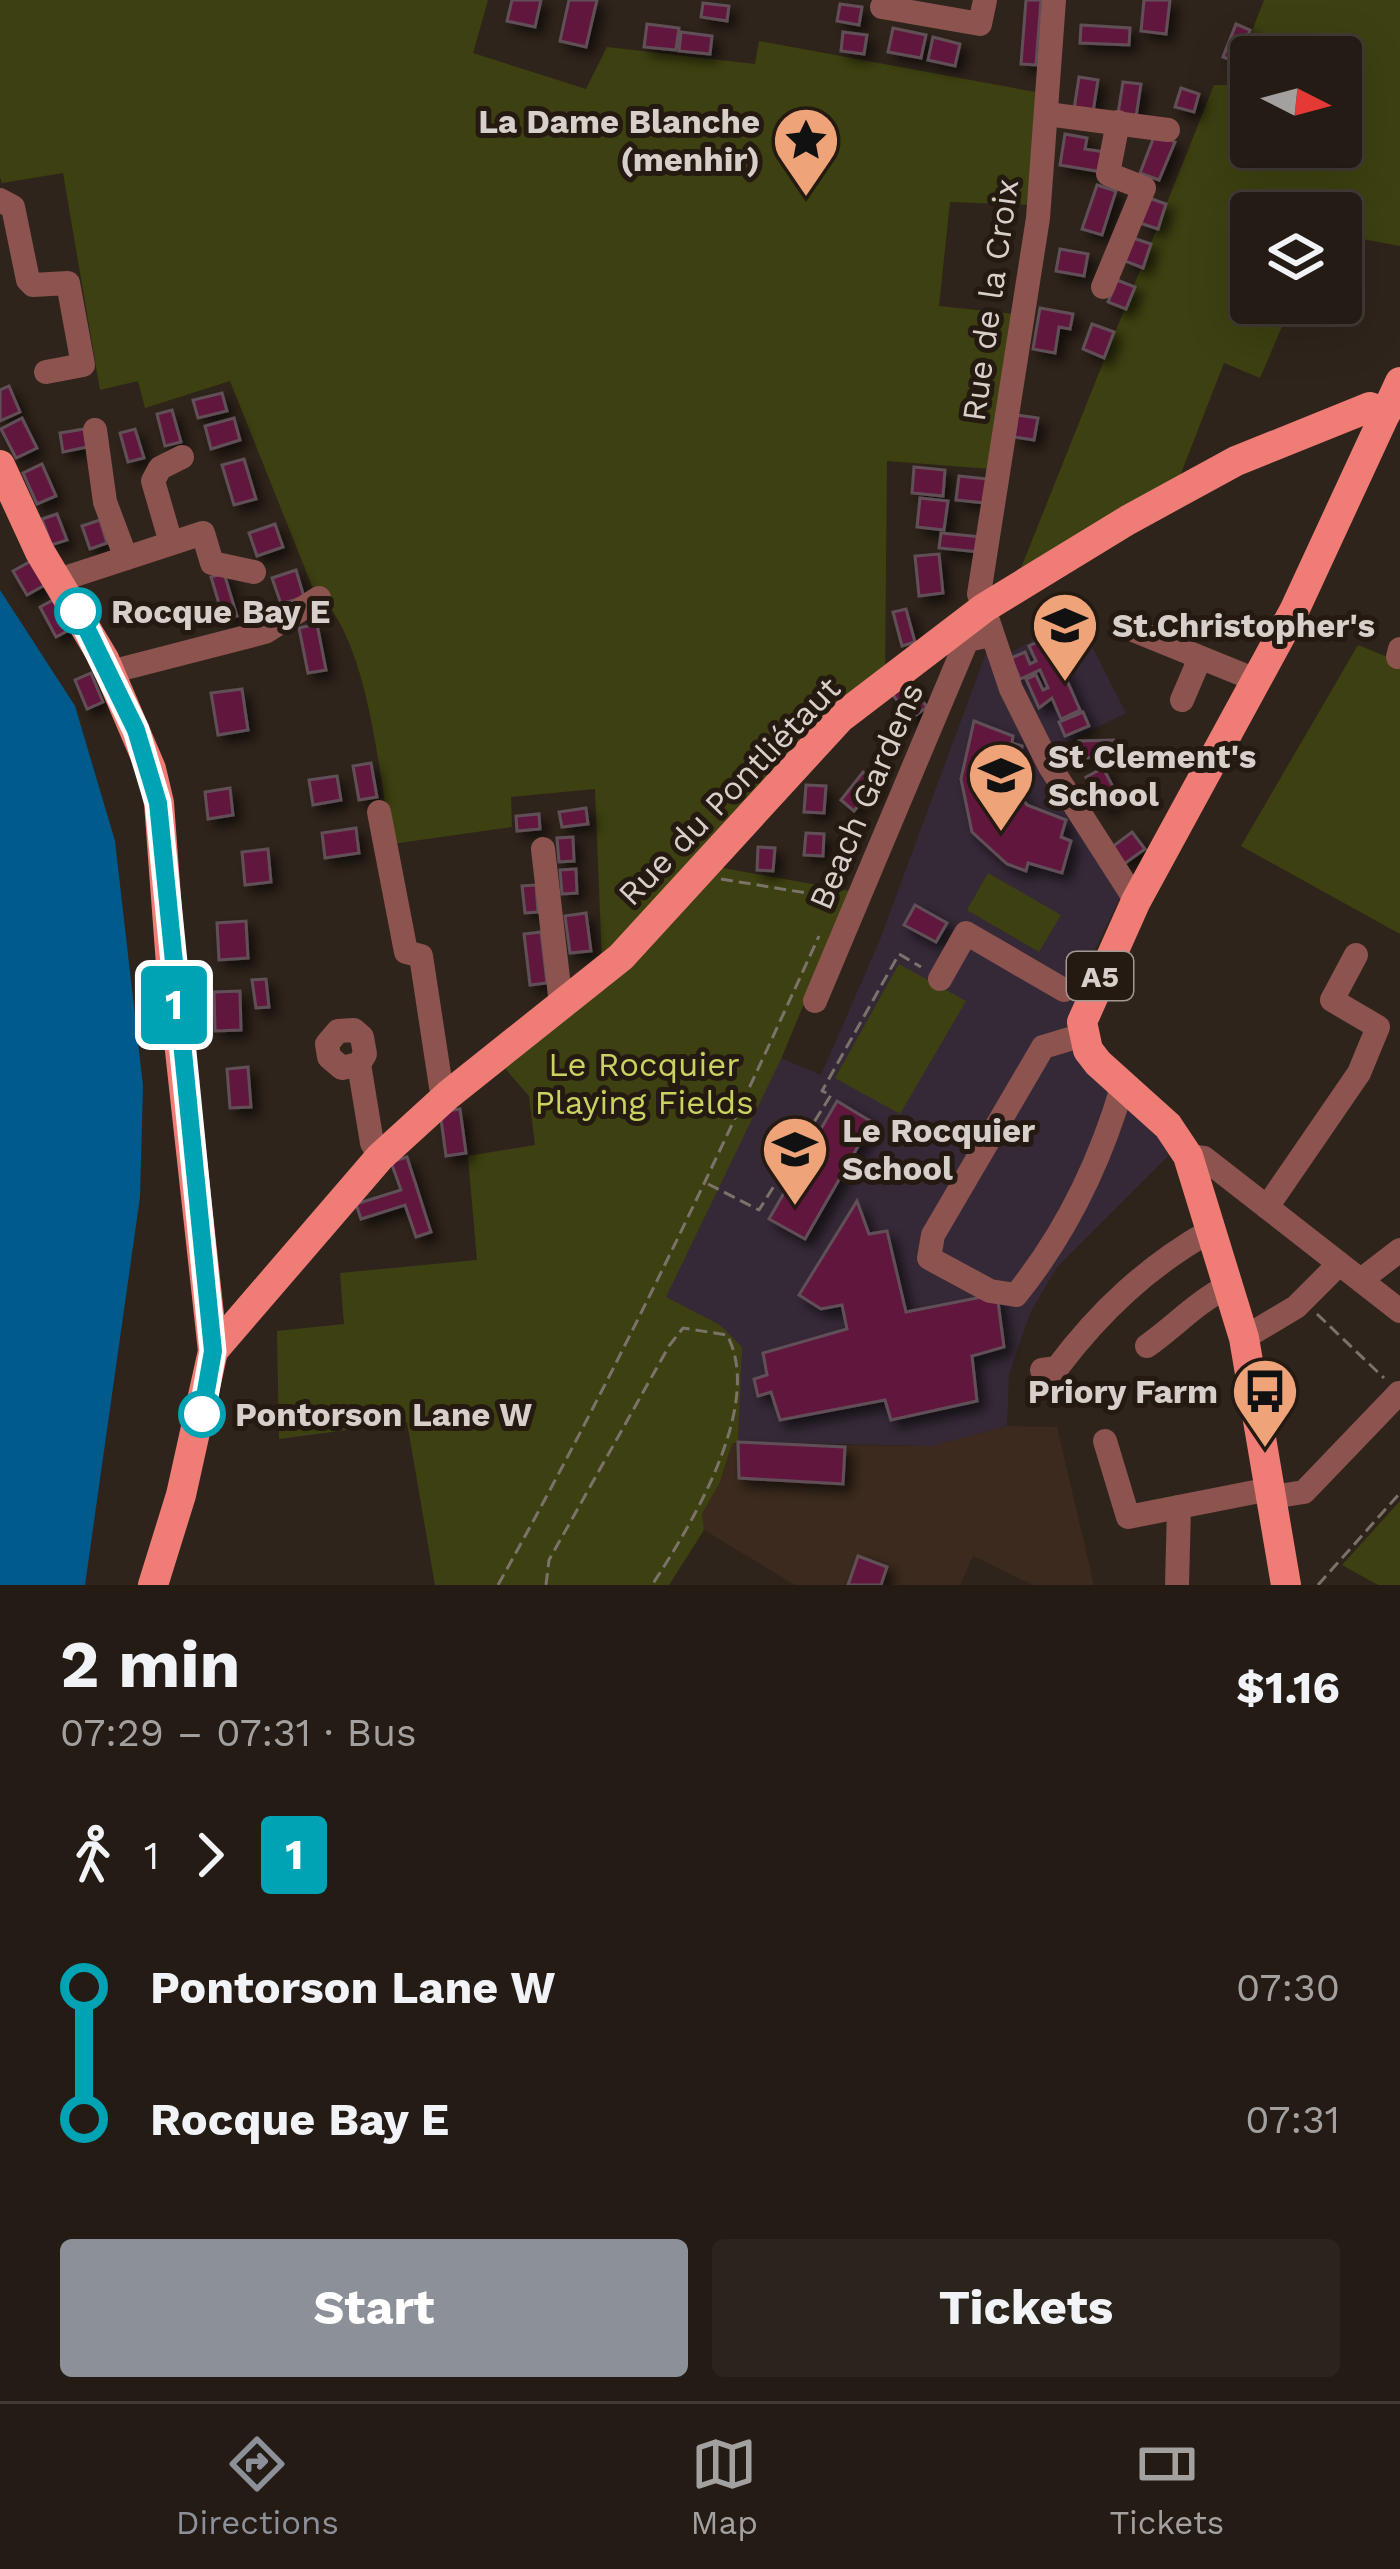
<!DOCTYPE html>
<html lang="en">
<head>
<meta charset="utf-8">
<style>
  body { margin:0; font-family:"Work Sans",sans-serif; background:#2b241d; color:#f1f3f6; height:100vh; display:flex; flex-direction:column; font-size:45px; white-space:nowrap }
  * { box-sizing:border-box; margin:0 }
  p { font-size:39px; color:#a3a1a0 }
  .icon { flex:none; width:66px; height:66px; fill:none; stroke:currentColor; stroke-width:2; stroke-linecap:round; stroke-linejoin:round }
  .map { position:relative; height:1585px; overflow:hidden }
  .drawer { display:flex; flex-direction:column; background:#231b14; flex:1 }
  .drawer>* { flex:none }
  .badge { padding:0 24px; border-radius:9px; font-size:42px; line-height:78px }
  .needle { width:78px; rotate:96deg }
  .fabs { position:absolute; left:1230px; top:36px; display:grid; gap:24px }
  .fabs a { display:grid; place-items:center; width:132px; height:132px; border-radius:12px; background:#231b14; box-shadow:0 12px 48px #0002,0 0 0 3px #403934; font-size:60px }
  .map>.badge { position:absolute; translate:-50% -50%; box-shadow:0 0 0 6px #fff }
  .legs { display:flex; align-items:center; gap:18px; height:132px; padding:0 60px; font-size:39px }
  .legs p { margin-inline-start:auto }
  .overview { display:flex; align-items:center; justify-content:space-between; height:204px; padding:0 60px }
  h1 { font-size:66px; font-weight:700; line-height:90px }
  .button { display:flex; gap:24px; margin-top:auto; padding:24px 60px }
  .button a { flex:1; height:138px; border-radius:12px; background:#8c9099; color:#fff; font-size:48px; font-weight:700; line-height:138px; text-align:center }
  .button a+a { background:#2b241d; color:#f1f3f6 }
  ul { padding:0 60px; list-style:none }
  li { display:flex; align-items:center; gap:42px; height:132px; font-size:45px }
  li i { display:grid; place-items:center; width:18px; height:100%; margin:0 15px; background:currentColor }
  li i::after { content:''; width:30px; height:30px; margin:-15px; border:9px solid; border-radius:50%; background:#231b14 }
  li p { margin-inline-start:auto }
  li:first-child i { background:linear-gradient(#0000 50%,currentColor 0) }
  li:last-child i { background:linear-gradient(currentColor 50%,#0000 0) }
  .menu { display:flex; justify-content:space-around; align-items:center; height:168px; border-top:3px solid #403934; background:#231b14; font-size:33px; color:#a3a1a0 }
  .menu a { display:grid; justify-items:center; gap:6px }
  .menu .on { color:#8c9099 }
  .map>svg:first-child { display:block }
</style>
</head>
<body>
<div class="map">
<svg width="1400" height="1585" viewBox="0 0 1400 1585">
  <defs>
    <filter id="shadow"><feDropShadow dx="7" dy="7" stdDeviation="6" flood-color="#0009"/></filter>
  </defs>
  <rect width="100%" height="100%" fill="#2f241b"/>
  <path fill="#3b2a1d" d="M1007,1426L1057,1427L1094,1585H1033L973,1556L960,1585H795L704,1530L701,1514L720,1482L732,1444L931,1446Z"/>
  <g fill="#352937">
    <path d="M1076,615L1126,713L1049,751L1005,656Z"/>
    <path d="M989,645L1122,894L1076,988L1071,1039L1174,1150L1057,1267L1030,1313L1009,1374L1007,1426L931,1446L738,1442L741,1347L435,1585L407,1422L279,1439L277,1331L344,1324L340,1273L477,1260L468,1156L535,1145L529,1096L496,1058L851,891L781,1058L821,1075L879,942Z"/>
  </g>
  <g fill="#3d4010" fill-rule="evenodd">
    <path d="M0,0H488L473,53L586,89L607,47L755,64L759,41L1041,93L1033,205L950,202L939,306L1015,314L991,469L887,461L885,670L602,962L595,789L511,797L512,827L392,844C377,768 370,638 312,586L230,381L145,408L138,381L100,390L63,173L2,183L0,177Z"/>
    <path d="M1264,0H1400V246L1341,235V213H1251V303H1292L1260,378L1224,363L1178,481L1015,583L1214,85H1231ZM1251,57H1341V147H1251Z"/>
    <path d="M1358,645L1400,662V934L1241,846Z"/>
    <path d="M706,865L851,891L781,1059L666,1297L720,1325L742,1347L738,1442L732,1444L720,1482L702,1514L704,1530L669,1585H435L407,1422L279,1439L277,1331L344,1324L340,1273L477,1260L468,1156L535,1145L529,1096L496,1058Z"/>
    <path d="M988,873L1061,915L1039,952L967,910Z"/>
    <path d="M899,964L966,1001L900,1114L835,1078Z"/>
    <path d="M1400,1501V1585H1378L1342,1565Z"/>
  </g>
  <path fill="#005a8c" d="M0,590L75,706L115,841L143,1086L140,1197L85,1585H0Z"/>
  <g fill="#61193e" stroke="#605056" stroke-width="3" filter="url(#shadow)">
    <path d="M512,0H541L535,27L507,21Z"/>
    <path d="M569,0H597L586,47L560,41Z"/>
    <path d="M1026,0H1041L1036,65L1021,64Z"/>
    <path d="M1144,0H1170L1166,34L1141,31Z"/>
    <path d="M703,3L729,6L727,21L701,17Z"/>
    <path d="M840,4L862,7L859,25L837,21Z"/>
    <path d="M647,24L679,28L676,50L644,47Z"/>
    <path d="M1236,24L1250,30L1238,63L1223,57Z"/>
    <path d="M1081,25L1130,28L1129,45L1080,43Z"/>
    <path d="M893,28L926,35L921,58L888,52Z"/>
    <path d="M681,32L712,36L710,54L679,51Z"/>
    <path d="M843,32L867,35L864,54L841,51Z"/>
    <path d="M933,37L960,44L955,66L928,60Z"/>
    <path d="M1079,77L1098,80L1093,112L1074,109Z"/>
    <path d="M1123,82L1141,84L1136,117L1118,114Z"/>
    <path d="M1181,88L1199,94L1194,112L1175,107Z"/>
    <path d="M1065,134L1087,138L1085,149L1105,152L1102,172L1060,165Z"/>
    <path d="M1155,134L1175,142L1159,180L1140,173Z"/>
    <path d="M1097,185L1116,191L1102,235L1082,229Z"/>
    <path d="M1149,198L1166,204L1158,229L1140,223Z"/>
    <path d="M1133,238L1151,244L1143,268L1125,261Z"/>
    <path d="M1060,249L1088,254L1084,276L1056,271Z"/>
    <path d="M1117,280L1135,287L1126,309L1108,302Z"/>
    <path d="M1040,308L1073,314L1070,329L1059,327L1055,353L1033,349Z"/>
    <path d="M1092,324L1114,332L1104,358L1083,349Z"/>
    <path d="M9,386L20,412L0,421V390Z"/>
    <path d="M222,393L227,411L198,418L193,400Z"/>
    <path d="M172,410L181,442L165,446L157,414Z"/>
    <path d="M1017,415L1038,418L1034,440L1014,437Z"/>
    <path d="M22,418L37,448L16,458L1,429Z"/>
    <path d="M234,418L240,440L211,449L205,426Z"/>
    <path d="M84,429L87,447L63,452L60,433Z"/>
    <path d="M135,429L144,458L128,462L120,433Z"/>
    <path d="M244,459L256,499L234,505L222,465Z"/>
    <path d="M42,464L56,496L37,504L23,473Z"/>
    <path d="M914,467L945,470L943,496L912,493Z"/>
    <path d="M959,476L988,479L985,503L956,500Z"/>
    <path d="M920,498L948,501L944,530L917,527Z"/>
    <path d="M57,514L67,540L51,545L42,519Z"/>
    <path d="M100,520L107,543L90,549L82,526Z"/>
    <path d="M275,524L283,547L257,556L249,533Z"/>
    <path d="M941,533L982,537L980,552L939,548Z"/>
    <path d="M939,554L943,593L919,596L915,556Z"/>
    <path d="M31,561L45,585L27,595L13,571Z"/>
    <path d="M296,570L304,597L281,604L272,578Z"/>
    <path d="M224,573L237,616L224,620L211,577Z"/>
    <path d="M55,599L71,629L56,637L40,607Z"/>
    <path d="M906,609L915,642L902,646L893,612Z"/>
    <path d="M317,624L326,670L308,673L299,628Z"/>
    <path d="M1048,637L1080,710L1061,719L1052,698L1039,708L1026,679L1036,675L1043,690L1048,688L1040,670L1020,679L1011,658L1025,652L1030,664L1036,661L1029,646Z"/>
    <path d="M91,673L103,702L87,709L75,680Z"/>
    <path d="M906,679L927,707L911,719L890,691Z"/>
    <path d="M242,689L248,730L218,735L211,693Z"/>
    <path d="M1083,712L1089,726L1065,736L1059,722Z"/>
    <path d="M974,721L1013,736L1012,743L1022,746L1016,790L1027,805L1066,820L1061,837L1071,841L1062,873L1028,863L1026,871L1007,864L972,832L961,779Z"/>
    <path d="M1114,740L1115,757L1080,758L1079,741Z"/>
    <path d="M371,763L377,797L359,800L353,766Z"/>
    <path d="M1103,768L1120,800L1103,809L1086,777Z"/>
    <path d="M863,772L877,783L854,811L841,800Z"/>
    <path d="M337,776L341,800L313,805L309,780Z"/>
    <path d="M806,785L826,786L824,813L804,812Z"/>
    <path d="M230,788L233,815L208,819L205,792Z"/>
    <path d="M586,808L588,824L562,827L559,812Z"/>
    <path d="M539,814L540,829L517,831L516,816Z"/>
    <path d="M356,828L359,853L325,858L322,833Z"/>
    <path d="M1132,832L1145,849L1124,864L1112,847Z"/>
    <path d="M806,833L824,834L823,856L804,855Z"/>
    <path d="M573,837L574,861L559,862L557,838Z"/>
    <path d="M758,847L775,848L773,871L757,870Z"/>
    <path d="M268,849L271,882L245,885L242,852Z"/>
    <path d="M576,869L577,893L562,894L560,870Z"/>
    <path d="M536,885L538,912L525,913L522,886Z"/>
    <path d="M915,905L947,923L936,942L904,925Z"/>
    <path d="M586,913L591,951L570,953L565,916Z"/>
    <path d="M246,921L248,958L219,960L217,923Z"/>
    <path d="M541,932L547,983L530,985L524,934Z"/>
    <path d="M266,979L269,1007L256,1008L252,980Z"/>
    <path d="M240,991L241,1030L215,1031L214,992Z"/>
    <path d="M248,1067L251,1107L230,1108L227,1069Z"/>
    <path d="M837,1101L872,1122L805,1239L769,1219Z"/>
    <path d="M460,1109L466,1153L446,1156L440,1112Z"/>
    <path d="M407,1157L431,1232L416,1237L405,1205L361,1219L356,1204L401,1190L391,1162Z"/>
    <path d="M857,1201L869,1234L887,1231L906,1312L997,1294L1004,1347L972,1356L977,1401L891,1420L885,1400L780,1420L771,1392L758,1396L754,1379L767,1375L763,1353L847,1329L842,1305L821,1309L799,1295Z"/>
    <path d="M738,1442L845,1447L843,1484L739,1478Z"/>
    <path d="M858,1556L887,1567L881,1585H848Z"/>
  </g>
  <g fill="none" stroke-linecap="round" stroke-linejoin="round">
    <g stroke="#7b726a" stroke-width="3" stroke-dasharray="12 6" stroke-linecap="butt">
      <path d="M721,879L825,896L831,911"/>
      <path d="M708,1184L759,1210L831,1095L822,1091L899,954L921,967"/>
      <path d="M1317,1314L1384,1378"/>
      <path d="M498,1585C616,1374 719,1156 819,936"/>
      <path d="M546,1585L549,1560L669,1346L683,1328L727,1335C765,1405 690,1527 652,1585"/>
      <path d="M1318,1585L1400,1493"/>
    </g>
    <g stroke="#8c534f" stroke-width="24">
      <path d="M1054,0L1038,218L979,594L1011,689L1049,765L1136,901"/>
      <path d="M882,7L980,24L985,0"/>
      <path d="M1047,114L1168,130"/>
      <path d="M0,200L13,207L28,280L33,285L68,283L83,365L46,372"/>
      <path d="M1103,287L1144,188L1108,174L1118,122"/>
      <path d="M95,430L105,502L126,558"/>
      <path d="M171,543L153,481L160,468L182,457"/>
      <path d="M59,580L203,533L212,563L254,572"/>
      <path d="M1128,628L1256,680"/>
      <path d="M1398,657L1400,649"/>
      <path d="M110,672L265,632L319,598"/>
      <path d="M1182,700L1200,658"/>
      <path d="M379,812L406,952L421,956L441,1087L448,1095"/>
      <path d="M543,849L561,1004"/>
      <path d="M940,979L966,933L1064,990"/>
      <path d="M815,1001L967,640L991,635"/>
      <path d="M1083,1035L1043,1047L933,1235L929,1258L990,1291L1016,1295C1066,1233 1101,1160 1123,1084"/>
      <path d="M359,1064L365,1054L362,1037L354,1030L338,1031L327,1044L329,1057L342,1068L359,1064L372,1143L380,1157"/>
      <path d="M1188,1156L1204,1158L1400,1311"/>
      <path d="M1267,1207L1359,1073L1378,1027L1332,1000L1356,955"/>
      <path d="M1361,1280L1400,1250"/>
      <path d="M1244,1338L1296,1307L1338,1265"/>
      <path d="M1147,1346C1175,1326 1197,1302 1228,1286"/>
      <path d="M1042,1370L1057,1368C1100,1311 1148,1266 1210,1231"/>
      <path d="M1105,1441L1128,1517L1270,1489"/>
      <path d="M1272,1497L1304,1492L1399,1393"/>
      <path d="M1177,1585L1179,1507"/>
    </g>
    <g stroke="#f07c76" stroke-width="30">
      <path d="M0,465L40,552L104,659L151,769L159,803L172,978L213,1351L181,1495L153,1585"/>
      <path d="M213,1351L380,1157L448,1095L621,957L840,718L984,608L1128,520L1236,461L1370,407L1386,413"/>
      <path d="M1286,1585L1244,1338L1188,1156L1168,1126L1098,1063L1088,1050L1082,1022L1136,901L1294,611L1400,382"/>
    </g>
  </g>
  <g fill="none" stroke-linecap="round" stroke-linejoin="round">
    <defs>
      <path id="line-1" d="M78,611L136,730L158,803L213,1351L202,1414"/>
    </defs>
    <use href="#line-1" stroke="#fff" stroke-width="27"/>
    <use href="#line-1" stroke="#00a3b4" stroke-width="18"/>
  </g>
  <defs>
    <symbol id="sight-pin" viewBox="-11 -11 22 30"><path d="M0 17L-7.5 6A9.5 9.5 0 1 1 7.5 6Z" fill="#efa378" stroke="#251a12"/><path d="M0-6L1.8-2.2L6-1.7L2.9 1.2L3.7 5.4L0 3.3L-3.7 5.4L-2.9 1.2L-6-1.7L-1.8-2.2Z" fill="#111"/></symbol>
    <symbol id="school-pin" viewBox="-11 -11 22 30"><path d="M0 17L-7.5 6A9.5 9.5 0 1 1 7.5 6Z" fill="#efa378" stroke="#251a12"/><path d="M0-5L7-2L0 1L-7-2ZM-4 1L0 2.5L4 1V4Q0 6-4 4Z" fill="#111"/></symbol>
    <symbol id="bus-pin" viewBox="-11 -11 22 30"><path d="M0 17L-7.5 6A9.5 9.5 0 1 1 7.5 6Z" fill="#efa378" stroke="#251a12"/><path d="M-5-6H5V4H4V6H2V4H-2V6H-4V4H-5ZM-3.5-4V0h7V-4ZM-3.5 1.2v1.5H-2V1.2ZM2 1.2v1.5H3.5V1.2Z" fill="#111"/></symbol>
  </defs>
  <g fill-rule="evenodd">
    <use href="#sight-pin" x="768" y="102" width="76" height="104"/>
    <use href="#school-pin" x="1027" y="587" width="76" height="104"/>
    <use href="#school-pin" x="963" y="737" width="76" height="104"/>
    <use href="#school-pin" x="757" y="1111" width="76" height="104"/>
    <use href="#bus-pin" x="1227" y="1353" width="76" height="104"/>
  </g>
  <g fill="#fff" stroke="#00a3b4" stroke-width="6">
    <circle cx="78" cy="611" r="21"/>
    <circle cx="202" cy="1414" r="21"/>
  </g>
  <g text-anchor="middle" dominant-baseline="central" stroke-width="10" stroke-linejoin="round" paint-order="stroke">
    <rect fill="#251a12" stroke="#a29992" stroke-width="3" x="1067" y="952" width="66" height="48" rx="9"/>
    <g font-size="30" font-weight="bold" fill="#d7cfc9">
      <text x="1100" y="976">A5</text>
    </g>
    <g font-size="33" font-weight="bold" fill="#d7cfc9" stroke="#251a12" text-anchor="start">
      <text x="760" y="121" text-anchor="end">La Dame Blanche<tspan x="760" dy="38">(menhir)</tspan></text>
      <text x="1112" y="625">St.Christopher's</text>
      <text x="1048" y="756">St Clement's<tspan x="1048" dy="38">School</tspan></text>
      <text x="842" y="1130">Le Rocquier<tspan x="842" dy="38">School</tspan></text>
      <text x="1218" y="1391" text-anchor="end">Priory Farm</text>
    </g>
    <g font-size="33" fill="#d7cfc9" stroke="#251a12">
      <text transform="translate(990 300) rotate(-82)">Rue de la Croix</text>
      <text transform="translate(729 791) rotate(-46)">Rue du Pontliétaut</text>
      <text transform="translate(866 796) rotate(-67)">Beach Gardens</text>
    </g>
    <g font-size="33" font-weight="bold" fill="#d7cfc9" stroke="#251a12" text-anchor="start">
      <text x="111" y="611">Rocque Bay E</text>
      <text x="235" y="1414">Pontorson Lane W</text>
    </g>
    <g font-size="33" fill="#cad360" stroke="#251a12">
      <text x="644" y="1064">Le Rocquier<tspan x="644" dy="38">Playing Fields</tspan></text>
    </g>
  </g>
</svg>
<div class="fabs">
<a><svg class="needle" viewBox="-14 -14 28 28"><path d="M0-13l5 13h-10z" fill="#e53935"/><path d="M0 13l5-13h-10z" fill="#a3a1a0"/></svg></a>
<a><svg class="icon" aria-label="layers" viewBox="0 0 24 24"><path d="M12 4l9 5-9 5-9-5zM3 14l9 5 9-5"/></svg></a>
</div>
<b class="badge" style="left:174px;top:1005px;background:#00a3b4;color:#fff">1</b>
</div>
<section class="drawer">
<div class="overview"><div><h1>2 min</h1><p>07:29 – 07:31 · Bus</p></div><b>$1.16</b></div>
<div class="legs"><svg class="icon" aria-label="walk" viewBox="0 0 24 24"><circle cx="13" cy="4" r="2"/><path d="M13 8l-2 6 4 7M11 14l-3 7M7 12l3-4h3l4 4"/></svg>1<svg class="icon" aria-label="forward" viewBox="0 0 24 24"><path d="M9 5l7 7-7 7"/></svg><b class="badge" style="background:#00a3b4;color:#fff">1</b></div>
<ul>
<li><i style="color:#00a3b4"></i><b>Pontorson Lane W</b><p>07:30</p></li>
<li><i style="color:#00a3b4"></i><b>Rocque Bay E</b><p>07:31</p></li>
</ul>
<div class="button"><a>Start</a><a>Tickets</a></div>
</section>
<nav class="menu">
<a class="on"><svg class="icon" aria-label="directions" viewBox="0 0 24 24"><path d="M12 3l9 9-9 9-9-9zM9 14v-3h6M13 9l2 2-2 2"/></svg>Directions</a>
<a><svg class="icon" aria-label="map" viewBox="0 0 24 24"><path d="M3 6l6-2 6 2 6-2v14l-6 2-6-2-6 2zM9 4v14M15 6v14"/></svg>Map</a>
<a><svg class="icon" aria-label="tickets" viewBox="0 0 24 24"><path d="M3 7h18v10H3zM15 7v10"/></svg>Tickets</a>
</nav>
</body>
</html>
